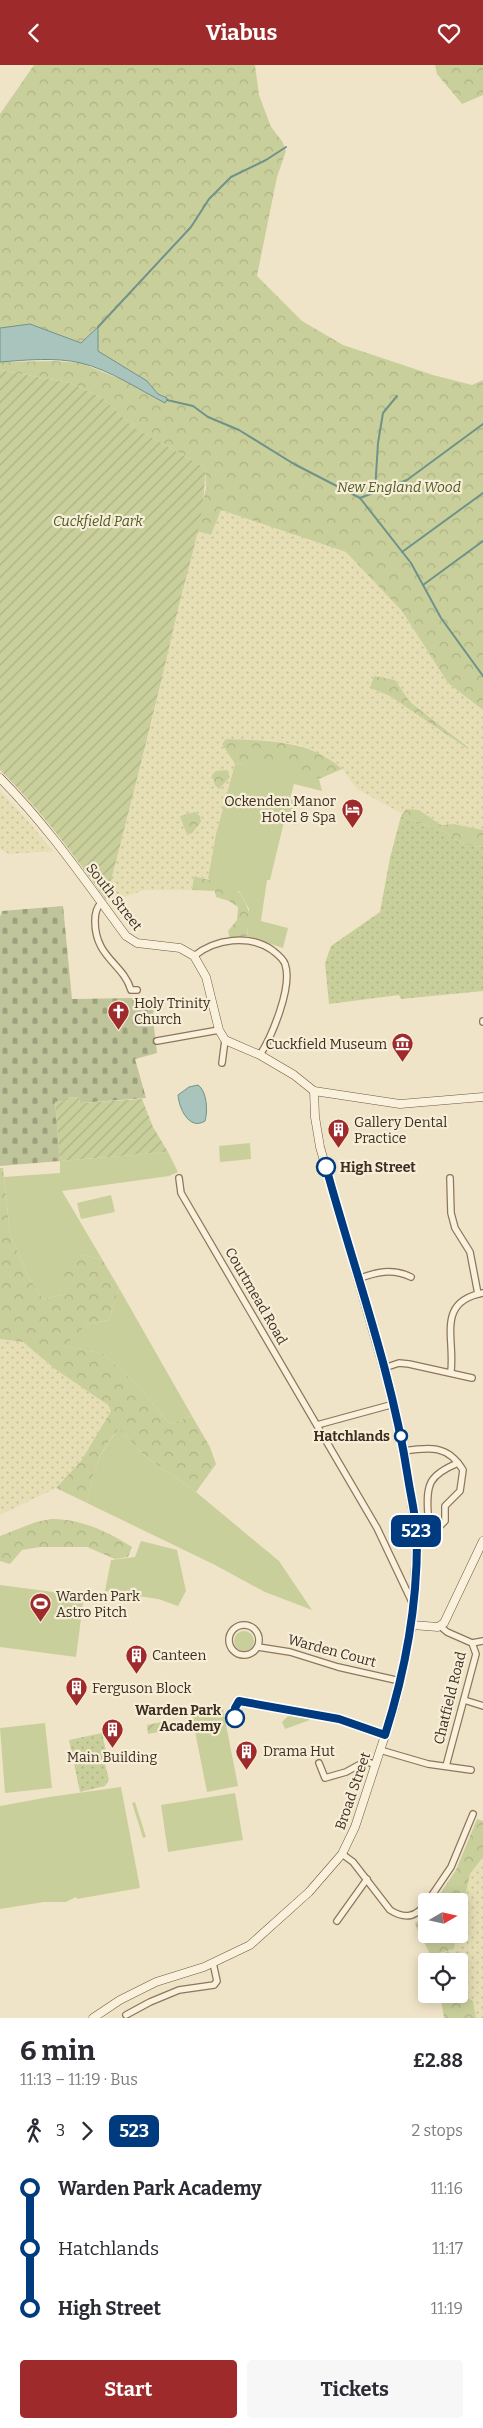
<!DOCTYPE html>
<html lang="en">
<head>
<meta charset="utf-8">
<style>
  body { margin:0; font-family:Bitter,serif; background:#f7f7f7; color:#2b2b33; height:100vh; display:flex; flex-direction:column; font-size:19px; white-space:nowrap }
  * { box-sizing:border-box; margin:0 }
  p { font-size:16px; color:#7c7c81 }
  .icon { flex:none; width:28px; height:28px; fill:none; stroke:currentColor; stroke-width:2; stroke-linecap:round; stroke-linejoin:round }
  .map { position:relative; height:1953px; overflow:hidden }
  .drawer { display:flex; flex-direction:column; background:#fff; flex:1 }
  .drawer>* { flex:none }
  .badge { padding:0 10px; border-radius:8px; font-size:18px; line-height:32px }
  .needle { width:32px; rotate:81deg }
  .controls { position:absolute; left:418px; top:1828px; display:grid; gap:10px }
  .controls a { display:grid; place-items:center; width:50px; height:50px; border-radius:5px; background:#fff; box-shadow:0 2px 12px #0003; font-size:25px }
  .map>.badge { position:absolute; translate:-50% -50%; box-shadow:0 0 0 2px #fff }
  .legs { display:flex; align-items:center; gap:8px; height:55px; padding:0 20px; font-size:16px }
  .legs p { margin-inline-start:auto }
  .summary { display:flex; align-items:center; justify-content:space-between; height:85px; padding:0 20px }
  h1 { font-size:28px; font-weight:700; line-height:38px }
  .primary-button { display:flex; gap:10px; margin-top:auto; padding:10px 20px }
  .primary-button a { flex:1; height:58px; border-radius:5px; background:#9e2a2b; color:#fff; font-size:20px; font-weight:700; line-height:58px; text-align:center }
  .primary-button a+a { background:#f7f7f7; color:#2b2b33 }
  ul { padding:0 20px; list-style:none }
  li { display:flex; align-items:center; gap:18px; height:60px; font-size:19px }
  li i { display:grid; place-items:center; width:8px; height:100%; margin:0 6px; background:currentColor }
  li i::after { content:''; width:12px; height:12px; margin:-6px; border:4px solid; border-radius:50%; background:#fff }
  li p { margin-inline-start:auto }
  li:first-child i { background:linear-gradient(#0000 50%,currentColor 0) }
  li:last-child i { background:linear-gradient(currentColor 50%,#0000 0) }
  header { display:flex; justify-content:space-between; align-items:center; height:65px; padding:0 20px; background:#9e2a2b; color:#fff; font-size:22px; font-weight:700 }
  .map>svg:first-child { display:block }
</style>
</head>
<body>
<header><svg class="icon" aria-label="back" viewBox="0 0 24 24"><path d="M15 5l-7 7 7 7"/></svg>Viabus<svg class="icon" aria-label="heart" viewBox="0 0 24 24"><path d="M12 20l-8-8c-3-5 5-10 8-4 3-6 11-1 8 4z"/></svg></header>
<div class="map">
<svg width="483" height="1953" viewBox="0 0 483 1953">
  <defs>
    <pattern id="farmland-dots" width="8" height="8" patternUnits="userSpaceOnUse" patternTransform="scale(1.25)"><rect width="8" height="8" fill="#e6deb5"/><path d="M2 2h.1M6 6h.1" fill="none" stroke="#c6bf9b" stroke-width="1.8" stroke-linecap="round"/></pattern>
    <pattern id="forest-crowns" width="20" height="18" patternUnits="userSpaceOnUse" patternTransform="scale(1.25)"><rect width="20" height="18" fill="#c9cf9b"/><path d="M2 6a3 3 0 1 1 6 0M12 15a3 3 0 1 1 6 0" fill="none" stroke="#aeb285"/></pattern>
    <pattern id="cemetery-stones" width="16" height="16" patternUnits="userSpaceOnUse" patternTransform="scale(1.25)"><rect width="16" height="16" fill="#bfc49a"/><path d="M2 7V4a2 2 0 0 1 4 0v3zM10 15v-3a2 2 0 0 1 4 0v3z" fill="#9ca07d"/></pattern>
    <pattern id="park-dots" width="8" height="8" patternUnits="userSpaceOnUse" patternTransform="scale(1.25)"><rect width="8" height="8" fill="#c9cf9b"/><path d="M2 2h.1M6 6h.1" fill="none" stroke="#aeb285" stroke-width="1.8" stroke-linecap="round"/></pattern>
    <pattern id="garden-furrows" width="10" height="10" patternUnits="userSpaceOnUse" patternTransform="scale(1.25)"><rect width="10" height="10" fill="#c9cf9b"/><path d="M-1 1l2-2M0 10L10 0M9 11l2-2" fill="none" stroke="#aeb285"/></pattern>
  </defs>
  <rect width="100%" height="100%" fill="#f0e4c8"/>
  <g fill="url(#farmland-dots)" fill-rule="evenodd">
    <path d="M221,445L346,487L402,546L448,618L483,645V765L454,759L441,760L419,745L406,744L401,748L357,724L342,704L300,680L274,676L226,674L222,679L235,699L216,769L208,814L194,811L192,825H145L115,835H106L152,656L196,466L211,470ZM374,611L395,615L410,637L468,681V684L390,631L370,623Z"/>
    <path d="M0,726L27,755L53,786L9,789L0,784Z"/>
    <path d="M0,1274L23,1277L55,1304L108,1340L111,1346L81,1396L56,1423L0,1450Z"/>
    <path d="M483,1792V1953H476L473,1936L459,1927V1896H432L430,1890L454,1884L459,1869L470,1809Z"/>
  </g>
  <g fill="#c9cf9b">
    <path d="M265,696L284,698L319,714L322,726L294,719L290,734L295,736L292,747L297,760L284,757L270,815H267L261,856L288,863L283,883L247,871L249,844L239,826L221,821L208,814L216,769L235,699Z"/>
    <path d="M250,1078L251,1094L220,1097L219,1081Z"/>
    <path d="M168,1087L178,1107L169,1111L62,1126L102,1194L78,1189L68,1229L43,1234L29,1213L10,1169L4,1112L60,1108V1096Z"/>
    <path d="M111,1130L115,1147L81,1154L77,1138Z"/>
    <path d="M119,1223L192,1351L170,1359L137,1320L104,1289L63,1281L87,1259L109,1255Z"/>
    <path d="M119,1364L146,1392L196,1427L279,1496L312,1545L265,1527L215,1500L87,1438C93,1407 98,1388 119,1364Z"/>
    <path d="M141,1476L177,1485L186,1526L178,1541L158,1534L105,1526L111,1495L135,1492Z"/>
    <path d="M0,1520L84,1531L76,1592L0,1582Z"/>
    <circle cx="244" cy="1576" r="10"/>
    <path d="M223,1644L238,1721L207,1727L192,1651Z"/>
    <path d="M288,1651L309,1654L310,1655L285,1664L282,1657Z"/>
    <path d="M45,1658L52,1723L5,1728L0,1663Z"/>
    <path d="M121,1722L140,1823L77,1834L76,1832L66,1837H44L0,1844V1741L49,1732Z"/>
    <path d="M235,1728L243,1775L168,1787L161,1740Z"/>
    <path d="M135,1737L146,1772L143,1773L132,1738Z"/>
  </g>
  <g fill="url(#forest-crowns)">
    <path d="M34,0H255L259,30L271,62L282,76L286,86L277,112L257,211L302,256L343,280L433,310L472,320L483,315V645L448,618L402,546L346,487L221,445L211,470L196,466L206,423L205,403L132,361L103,333L70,318L0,305V297L54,296L81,298L167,333L158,329L147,316L81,278L30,259L0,263V49Z"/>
    <path d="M435,0H483V30L462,39L437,9Z"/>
    <path d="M374,611L395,615L410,637L468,682V684L390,631L370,623Z"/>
    <path d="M226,674C269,676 308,674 342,704L319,714C282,698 276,695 235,699L222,679Z"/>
    <path d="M227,705L230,712L219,724L215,720L212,710L216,706Z"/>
    <path d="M406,744L419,745L441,760L454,759L483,765V782L465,780L445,767L401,751Z"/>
    <path d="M195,747L200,751L201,757L192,768L187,770L180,751Z"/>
    <path d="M194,811L213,816L221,821L233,820C240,827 249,842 250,852C250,859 246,865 247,871L230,874L228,866L237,855L238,842L229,836L216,832L215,826L192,825Z"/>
    <path d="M0,1103H3L10,1169L29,1213L43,1234L68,1229L57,1207L78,1189L102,1194L119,1223L109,1255L87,1259L64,1281L104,1289L137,1320L170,1359L192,1351L210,1382L216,1399L196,1427L146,1392L119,1364C98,1386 93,1409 87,1438L56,1423L81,1396L111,1346L108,1340L55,1304L23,1277L0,1274Z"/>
    <path d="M51,1454C81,1454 107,1466 132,1482L128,1492L115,1494L87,1482H40L22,1485L10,1499L0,1496V1471L36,1457Z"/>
    <path d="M477,1754L483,1756V1792L470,1809L459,1861V1836H435L456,1805Z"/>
    <path d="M426,1851V1869H457L454,1884L430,1890C426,1878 418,1870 415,1858Z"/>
    <path d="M459,1927L473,1936L476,1953H444L440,1929H459Z"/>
  </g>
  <path fill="url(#cemetery-stones)" d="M63,841L72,934L135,933L136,937L154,939L153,954L157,988L135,994L146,1033L80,1038L79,1032L65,1033V1036L55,1037L60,1096L0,1101V852L2,846Z"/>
  <g fill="url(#park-dots)">
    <path d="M401,751L445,767L465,780L483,782V926L401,934L399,930L329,939L325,898L331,881L380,847L390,793Z"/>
    <path d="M102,1668L107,1690L103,1691L109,1715L105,1721L80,1727L69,1675Z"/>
  </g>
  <g fill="url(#garden-furrows)">
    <path d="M0,305L70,318L103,333L132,361L205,403C206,450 189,498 178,544C156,641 131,738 106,835C74,790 40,744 0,705Z"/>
    <path d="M79,1032L80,1038L142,1034L153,1062L168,1087L60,1096L55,1037L65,1036V1033Z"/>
    <path d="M166,1656L169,1665L148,1669L147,1660Z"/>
  </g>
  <g fill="#a9c4bc" stroke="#6f938a">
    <path d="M30,259L81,278L98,262V286L147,316L158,329L167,333V335L165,338C138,324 110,305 81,298C56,292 25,295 0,297V263Z"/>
    <path d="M198,1020C207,1026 208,1046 205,1056C189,1066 179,1043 178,1030L189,1022Z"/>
  </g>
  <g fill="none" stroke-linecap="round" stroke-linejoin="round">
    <g stroke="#6f938a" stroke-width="2">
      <path d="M98,262L191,162L209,134L231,112L266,95L286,82"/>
      <path d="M167,335L193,341L208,352L239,365L294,399L360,433L411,498L441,553L483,611"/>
      <path d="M375,426L378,378L383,348L397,331"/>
      <path d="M360,433L407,415L483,359"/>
      <path d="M402,487L483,428"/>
      <path d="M423,520L483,476"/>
    </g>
    <defs>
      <g id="street">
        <path d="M101,838C96,843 95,849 95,856C95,893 123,898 131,925H137"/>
        <path d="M194,891C215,874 249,869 272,885C277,889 283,893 285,899C293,921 272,971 260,990"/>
        <path d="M483,956V957"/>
        <path d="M157,976L219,965"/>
        <path d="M222,998L225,975"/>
        <path d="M179,1113L181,1128L377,1463L412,1537"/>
        <path d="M450,1113L451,1148L455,1163L470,1187L478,1229"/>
        <path d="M358,1214C376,1207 392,1203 411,1212"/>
        <path d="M384,1303L399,1298L409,1299L472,1313"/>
        <path d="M451,1306C455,1273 436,1237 483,1228"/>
        <path d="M317,1360L394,1339"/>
        <path d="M404,1386C430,1382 448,1380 463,1405L460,1426L445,1441V1456L436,1465"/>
        <path d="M428,1449C426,1419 429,1410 458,1398"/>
        <circle cx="244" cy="1575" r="15"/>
        <path d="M440,1561L447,1567L472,1578L476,1589L446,1701"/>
        <path d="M472,1578L483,1576"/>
        <path d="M258,1582L290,1587L338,1602L400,1616"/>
        <path d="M464,1635L483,1641"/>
        <path d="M380,1685L428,1699L471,1705"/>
        <path d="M319,1698L325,1713L346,1707L366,1696L375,1700"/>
        <path d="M342,1789L353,1797L390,1845C404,1854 416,1853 426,1838"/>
        <path d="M428,1836L451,1802L473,1749"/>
        <path d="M337,1856L367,1814"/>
        <path d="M126,1950L150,1937L179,1925L214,1920L217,1916L213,1898"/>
      </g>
      <g id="secondary">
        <path d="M0,713C47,760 86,817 126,871L137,878L180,883L194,891L206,912L219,965L225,975L260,990L294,1010L314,1026L400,1039L483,1032"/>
        <path d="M412,1560L438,1562L444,1558L483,1476"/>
        <path d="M93,1953L120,1935L156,1917L204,1902L250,1880L309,1827L342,1789L355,1762L394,1643L412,1560L417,1475L404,1386L394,1339L320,1082L315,1052L314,1026"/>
      </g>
    </defs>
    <use href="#street" stroke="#8d765c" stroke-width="8"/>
    <use href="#secondary" stroke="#6f573f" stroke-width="9"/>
    <use href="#street" stroke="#faf1dc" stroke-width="5.5"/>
    <use href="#secondary" stroke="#faf1dc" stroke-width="8"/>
  </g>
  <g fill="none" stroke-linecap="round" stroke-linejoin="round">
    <defs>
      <path id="line-1" d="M235,1653V1643L239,1636L339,1654L385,1670C405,1607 417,1542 417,1477C417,1456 411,1433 408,1413C392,1307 354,1205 326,1102"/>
    </defs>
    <use href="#line-1" stroke="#fff" stroke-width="11"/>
    <use href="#line-1" stroke="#003b80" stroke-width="8"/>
  </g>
  <defs>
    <symbol id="hotel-pin" viewBox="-11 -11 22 30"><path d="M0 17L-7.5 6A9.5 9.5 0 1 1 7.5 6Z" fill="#9e2a2b" stroke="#f7eed8"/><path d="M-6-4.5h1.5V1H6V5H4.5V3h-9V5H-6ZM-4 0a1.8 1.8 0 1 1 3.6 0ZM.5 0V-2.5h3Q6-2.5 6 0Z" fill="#fff"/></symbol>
    <symbol id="church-pin" viewBox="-11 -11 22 30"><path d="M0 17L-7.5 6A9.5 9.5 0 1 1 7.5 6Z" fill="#9e2a2b" stroke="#f7eed8"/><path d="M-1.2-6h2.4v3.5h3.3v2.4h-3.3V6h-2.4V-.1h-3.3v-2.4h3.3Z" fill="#fff"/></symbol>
    <symbol id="museum-pin" viewBox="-11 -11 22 30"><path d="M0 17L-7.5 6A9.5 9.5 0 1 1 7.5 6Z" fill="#9e2a2b" stroke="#f7eed8"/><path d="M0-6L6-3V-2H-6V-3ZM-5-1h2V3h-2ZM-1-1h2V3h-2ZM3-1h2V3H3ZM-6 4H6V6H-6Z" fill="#fff"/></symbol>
    <symbol id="building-pin" viewBox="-11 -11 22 30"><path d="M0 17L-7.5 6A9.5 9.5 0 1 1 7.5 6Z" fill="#9e2a2b" stroke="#f7eed8"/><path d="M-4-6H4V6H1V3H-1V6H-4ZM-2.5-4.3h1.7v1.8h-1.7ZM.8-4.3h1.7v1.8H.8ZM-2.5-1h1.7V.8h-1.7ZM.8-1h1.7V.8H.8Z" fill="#fff"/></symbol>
    <symbol id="stadium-pin" viewBox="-11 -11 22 30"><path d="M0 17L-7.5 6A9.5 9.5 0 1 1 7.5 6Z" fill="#9e2a2b" stroke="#f7eed8"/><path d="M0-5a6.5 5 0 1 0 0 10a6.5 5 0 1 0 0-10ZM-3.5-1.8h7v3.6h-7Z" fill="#fff"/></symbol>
  </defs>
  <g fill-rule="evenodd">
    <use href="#hotel-pin" x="340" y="732" width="25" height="34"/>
    <use href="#church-pin" x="106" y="934" width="25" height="34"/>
    <use href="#museum-pin" x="390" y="966" width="25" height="34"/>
    <use href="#building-pin" x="326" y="1052" width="25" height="34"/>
    <use href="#stadium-pin" x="28" y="1526" width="25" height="34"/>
    <use href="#building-pin" x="124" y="1578" width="25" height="34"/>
    <use href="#building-pin" x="64" y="1610" width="25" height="34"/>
    <use href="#building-pin" x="100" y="1652" width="25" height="34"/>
    <use href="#building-pin" x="234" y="1674" width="25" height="34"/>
  </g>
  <g fill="#fff" stroke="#003b80" stroke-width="2.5">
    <circle cx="326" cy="1102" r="9"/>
    <circle cx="401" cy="1371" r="6"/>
    <circle cx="235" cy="1653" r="9"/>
  </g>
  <g text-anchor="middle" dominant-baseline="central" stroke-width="4.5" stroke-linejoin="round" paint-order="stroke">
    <g font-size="14" font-style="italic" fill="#4d5a26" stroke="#f7eed8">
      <text x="399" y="422">New England Wood</text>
      <text x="98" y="456">Cuckfield Park</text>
    </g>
    <g font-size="14" fill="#3d2e20" stroke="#f7eed8" text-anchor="start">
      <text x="336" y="736" text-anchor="end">Ockenden Manor<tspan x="336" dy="16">Hotel &amp; Spa</tspan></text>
      <text x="134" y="938">Holy Trinity<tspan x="134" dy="16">Church</tspan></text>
      <text x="387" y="979" text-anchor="end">Cuckfield Museum</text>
      <text x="354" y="1057">Gallery Dental<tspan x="354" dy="16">Practice</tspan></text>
      <text x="56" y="1531">Warden Park<tspan x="56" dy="16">Astro Pitch</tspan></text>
      <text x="152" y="1590">Canteen</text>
      <text x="92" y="1623">Ferguson Block</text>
      <text x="263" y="1686">Drama Hut</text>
      <text x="112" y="1692" text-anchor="middle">Main Building</text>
    </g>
    <g font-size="14" fill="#3d2e20" stroke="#f7eed8">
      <text transform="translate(114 832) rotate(52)">South Street</text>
      <text transform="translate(256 1231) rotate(60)">Courtmead Road</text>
      <text transform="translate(332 1586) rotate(15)">Warden Court</text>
      <text transform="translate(450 1633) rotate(-76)">Chatfield Road</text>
      <text transform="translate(353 1726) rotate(-71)">Broad Street</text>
    </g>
    <g font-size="14" font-weight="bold" fill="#3d2e20" stroke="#f7eed8" text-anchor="end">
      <text x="340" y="1102" text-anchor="start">High Street</text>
      <text x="390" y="1371">Hatchlands</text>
      <text x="221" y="1645">Warden Park<tspan x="221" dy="16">Academy</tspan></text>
    </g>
  </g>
</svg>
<div class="controls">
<a><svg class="needle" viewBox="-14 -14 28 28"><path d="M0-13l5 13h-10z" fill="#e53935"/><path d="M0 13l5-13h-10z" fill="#7c7c81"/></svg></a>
<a><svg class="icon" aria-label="locate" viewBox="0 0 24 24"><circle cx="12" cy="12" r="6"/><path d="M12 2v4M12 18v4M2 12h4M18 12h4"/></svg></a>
</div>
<b class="badge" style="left:416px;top:1466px;background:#003b80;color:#fff">523</b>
</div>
<section class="drawer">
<div class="summary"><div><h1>6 min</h1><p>11:13 – 11:19 · Bus</p></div><b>£2.88</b></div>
<div class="legs"><svg class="icon" aria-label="walk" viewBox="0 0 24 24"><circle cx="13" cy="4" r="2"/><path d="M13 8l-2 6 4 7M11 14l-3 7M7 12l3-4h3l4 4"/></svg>3<svg class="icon" aria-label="forward" viewBox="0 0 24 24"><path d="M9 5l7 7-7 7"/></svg><b class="badge" style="background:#003b80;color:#fff">523</b><p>2 stops</p></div>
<ul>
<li><i style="color:#003b80"></i><b>Warden Park Academy</b><p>11:16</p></li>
<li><i style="color:#003b80"></i><span>Hatchlands</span><p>11:17</p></li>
<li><i style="color:#003b80"></i><b>High Street</b><p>11:19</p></li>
</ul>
<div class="primary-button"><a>Start</a><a>Tickets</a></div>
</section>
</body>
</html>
